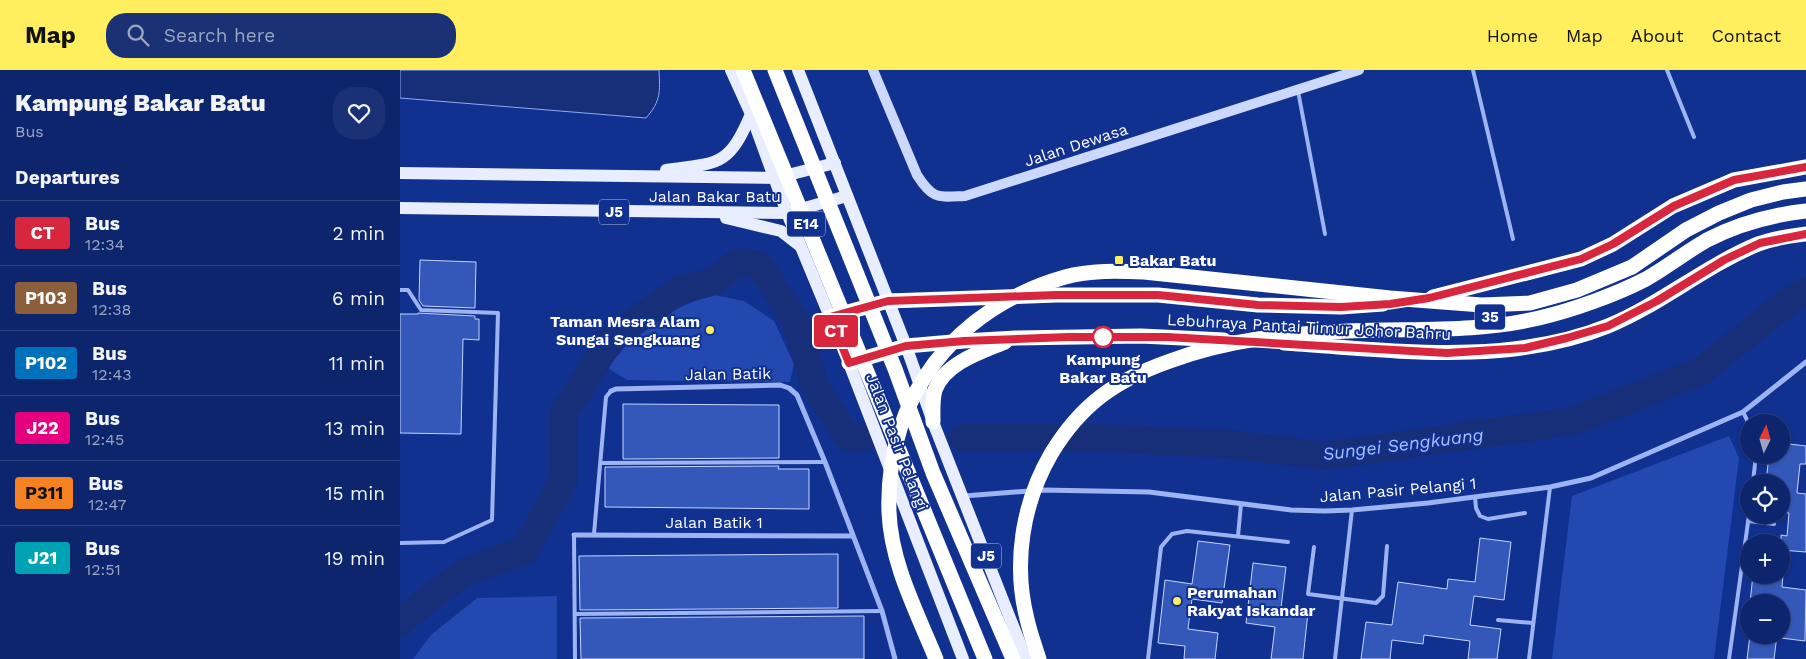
<!DOCTYPE html>
<html lang="en">
<head>
<meta charset="utf-8">
<style>
  body { margin:0; font-family:"Work Sans",sans-serif; background:#1b3175; color:#f1f3f6; height:100vh; display:flex; flex-direction:column; font-size:19px; white-space:nowrap }
  * { box-sizing:border-box; margin:0 }
  p { font-size:16px; color:#9aa5c2 }
  .icon { flex:none; width:28px; height:28px; fill:none; stroke:currentColor; stroke-width:2; stroke-linecap:round; stroke-linejoin:round }
  .map { position:relative; flex:1; overflow:hidden }
  .drawer { display:flex; flex-direction:column; background:#0d256d; width:400px }
  .drawer>* { flex:none }
  .badge { padding:0 10px; border-radius:4px; font-size:18px; line-height:32px }
  .needle { width:32px; rotate:5deg }
  .buttons { position:absolute; left:1340px; top:344px; display:grid; gap:10px }
  .buttons a { display:grid; place-items:center; width:50px; height:50px; border-radius:50%; background:#0d256d; box-shadow:0 1px 4px #0004,0 0 0 1px #2d4280; font-size:25px }
  .map>.badge { position:absolute; translate:-50% -50%; box-shadow:0 0 0 2px #fff }
  h2 { padding:0 15px; font-size:19px; line-height:45px }
  .round { display:grid; place-items:center; flex:none; width:52px; height:52px; border-radius:20px; background:#1b3175 }
  .head { display:flex; align-items:center; justify-content:space-between; height:85px; padding:0 15px }
  h1 { font-size:24px; font-weight:800; line-height:38px }
  ul { padding:0; list-style:none }
  li { display:flex; align-items:center; gap:15px; height:65px; padding:0 15px; border-top:1px solid #2d4280 }
  li div { flex:1 }
  li b { display:block; font-size:19px }
  li em { font-style:normal }
  li .badge { min-width:55px; font-weight:700; text-align:center }
  header { display:flex; align-items:center; gap:30px; box-sizing:border-box; height:70px; padding:0 25px; background:#ffee5e; color:#111 }
  header strong { font-size:24px }
  nav { display:flex; gap:28px; margin-inline-start:auto; font-size:18px }
  .search { width:350px; height:45px; background:#1b3175; display:flex; align-items:center; gap:12px; box-sizing:border-box; padding:0 18px; border-radius:20px; color:#9aa5c2; font-size:19px }
  main { display:flex; flex:1; min-height:0 }
  .map>svg:first-child { display:block }
</style>
</head>
<body>
<header>
<strong>Map</strong>
<div class="search"><svg class="icon" aria-label="search" viewBox="0 0 24 24"><circle cx="10" cy="10" r="6"/><path d="M15 15l6 6"/></svg>Search here</div>
<nav><a>Home</a><a>Map</a><a>About</a><a>Contact</a></nav>
</header>
<main>
<section class="drawer">
<div class="head"><div><h1>Kampung Bakar Batu</h1><p>Bus</p></div><a class="round"><svg class="icon" aria-label="heart" viewBox="0 0 24 24"><path d="M12 20l-8-8c-3-5 5-10 8-4 3-6 11-1 8 4z"/></svg></a></div>
<h2>Departures</h2>
<ul>
<li><span class="badge" style="background:#d7263d;color:#fff">CT</span><div><b>Bus</b><p>12:34</p></div><em>2 min</em></li>
<li><span class="badge" style="background:#8b5e3c;color:#fff">P103</span><div><b>Bus</b><p>12:38</p></div><em>6 min</em></li>
<li><span class="badge" style="background:#0072bc;color:#fff">P102</span><div><b>Bus</b><p>12:43</p></div><em>11 min</em></li>
<li><span class="badge" style="background:#e6007e;color:#fff">J22</span><div><b>Bus</b><p>12:45</p></div><em>13 min</em></li>
<li><span class="badge" style="background:#f58220;color:#111">P311</span><div><b>Bus</b><p>12:47</p></div><em>15 min</em></li>
<li><span class="badge" style="background:#00a3b4;color:#fff">J21</span><div><b>Bus</b><p>12:51</p></div><em>19 min</em></li>
</ul>
</section>
<div class="map">
<svg width="1406" height="589" viewBox="0 0 1406 589">
  <rect width="100%" height="100%" fill="#113191"/>
  <g fill="#2349b1">
    <path d="M314,225L344,231L374,251L394,294L390,312L227,310L208,298C239,257 264,240 314,225Z"/>
    <path d="M1329,366L1339,388L1314,589H1152L1172,426Z"/>
    <path d="M157,526V589H13L31,565L77,528Z"/>
  </g>
  <path fill="#172f78" stroke="#8eabf6" d="M0,0H259C260,22 261,31 246,48L0,28Z"/>
  <g fill="none" stroke-linecap="round" stroke-linejoin="round">
    <g stroke="#172f78" stroke-width="28">
      <path d="M563,368H697L830,374L926,386L1173,351L1301,301L1389,231L1406,222"/>
      <path d="M0,553L2,549L65,502L125,480L164,409V343L212,267L280,220L315,211L338,192L359,195L395,250L415,316L448,367H463"/>
    </g>
  </g>
  <g fill="#3458b9" stroke="#c4d4fd">
    <path d="M20,190L76,192L75,238L23,236L19,230Z"/>
    <path d="M18,243L75,246V249H79V270L63,269L61,364L0,363V244H18Z"/>
    <path d="M223,334L379,335V388L223,389Z"/>
    <path d="M1381,373L1406,376V394H1400L1397,423L1406,424V482L1381,480V465L1387,466L1389,443L1381,442V412H1366L1369,385H1381Z"/>
    <path d="M379,396L378,399H409V439L205,437V397Z"/>
    <path d="M1080,468L1111,472L1104,530L1074,526L1070,555L1101,559L1097,589H1068L1070,571L1024,565L1023,574L992,570L990,589H961L966,552L992,555L998,512L1047,519L1048,509L1075,512Z"/>
    <path d="M798,471L830,475L822,533L792,529L788,559L818,563L815,589H784L785,576L758,573L765,510L792,514Z"/>
    <path d="M438,484V538L180,540L179,486Z"/>
    <path d="M853,493L886,497L881,538L908,542L903,589H871L875,557L846,553Z"/>
    <path d="M1353,505H1383L1382,517L1406,520L1405,571L1381,568V532H1350Z"/>
    <path d="M464,546V589H181L180,548Z"/>
    <path d="M1350,565H1377L1374,589H1347Z"/>
  </g>
  <g fill="none" stroke-linecap="round" stroke-linejoin="round">
    <g stroke="#9db4f3" stroke-width="4">
      <path d="M1073,0L1113,169"/>
      <path d="M1267,0L1294,67"/>
      <path d="M898,21L925,164"/>
      <path d="M0,220H8L21,240L98,243L92,450L44,472L0,473"/>
      <path d="M1343,342L1349,354"/>
      <path d="M201,393L425,392"/>
      <path d="M1353,412L1356,385"/>
      <path d="M1075,427L1076,438L1080,446L1088,449L1125,443"/>
      <path d="M1348,451L1374,454"/>
      <path d="M194,464L206,327L211,321"/>
      <path d="M174,465L175,589"/>
      <path d="M838,466L841,434"/>
      <path d="M914,477L908,524L976,533L983,526L987,476"/>
      <path d="M175,544L482,541"/>
      <path d="M1098,550L1133,553"/>
      <path d="M748,589L761,477L772,464L787,461L888,472"/>
      <path d="M935,589L952,440"/>
      <path d="M1129,589L1150,417"/>
      <path d="M1329,589L1349,445"/>
    </g>
    <g stroke="#9db4f3" stroke-width="5">
      <path d="M211,321L216,319L380,315L389,318L397,325L425,392L482,541L495,589"/>
      <path d="M564,426L642,420L749,422L891,440L925,441L952,440L1028,433L1150,417L1191,408L1343,342L1406,292"/>
      <path d="M174,465L453,466"/>
    </g>
    <path stroke="#ccd8fd" stroke-width="10" d="M473,0L517,105C533,130 538,127 565,126L959,0"/>
    <g stroke="#e8edff" stroke-width="12">
      <path d="M331,0L351,44L387,143L449,293L563,589"/>
      <path d="M398,0L506,276L533,352L626,589"/>
      <path d="M266,100C319,93 329,96 351,44"/>
      <path d="M0,103L376,108L435,93"/>
      <path d="M0,138L387,143L447,126"/>
      <path d="M326,148L381,161L399,175"/>
    </g>
    <g stroke="#fff" stroke-width="15">
      <path d="M343,0L585,589"/>
      <path d="M375,0L495,299L533,403L613,589"/>
      <path d="M1033,227L1181,189L1213,174L1273,136L1334,110L1406,97"/>
      <path d="M430,247L488,231L657,225H758L858,235L941,237L983,234"/>
      <path d="M884,273C991,280 1106,297 1208,256C1261,234 1305,196 1358,174C1373,168 1390,166 1406,164"/>
      <path d="M449,293L506,276L564,271L616,268L741,266L824,270"/>
      <path d="M533,352C533,341 532,330 535,320C545,293 581,282 605,272"/>
      <path d="M536,589C517,542 491,494 489,442C485,327 556,238 665,207C690,200 718,201 744,202L990,228L1082,235L1130,233L1177,220L1232,197L1286,160L1319,143L1351,130L1383,122L1406,119"/>
      <path d="M639,589C635,576 630,563 627,549C613,494 622,434 651,384C681,334 716,310 770,291C829,269 886,264 948,261C1013,258 1076,263 1139,248C1173,240 1215,225 1246,209C1267,197 1286,182 1307,170C1338,154 1371,145 1406,141"/>
    </g>
  </g>
  <g fill="none" stroke-linecap="round" stroke-linejoin="round">
    <defs>
      <path id="line" d="M1406,97L1334,110L1274,136L1213,174L1181,189L1029,228L990,234L941,237L858,235L758,225H656L488,231L430,247L449,293L506,276L564,271L668,267H767L1047,283L1125,278L1167,268L1208,256L1257,231L1324,190L1360,173L1406,164"/>
    </defs>
    <use href="#line" stroke="#fff" stroke-width="11"/>
    <use href="#line" stroke="#d7263d" stroke-width="8"/>
  </g>
  <g fill="#ffee5e" stroke="#113191" stroke-width="2">
    <rect x="714" y="185" width="10" height="10" rx="2.5"/>
    <circle cx="310" cy="260" r="5"/>
    <circle cx="777" cy="531" r="5"/>
  </g>
  <circle fill="#fff" stroke="#d7263d" stroke-width="2.5" cx="703" cy="267" r="10"/>
  <g text-anchor="middle" dominant-baseline="central" stroke-width="4" stroke-linejoin="round" paint-order="stroke">
    <g fill="#113191" stroke="#b8c1de" stroke-width="1">
      <rect x="199" y="129.5" width="30" height="25" rx="4"/>
      <rect x="387" y="141.5" width="38" height="25" rx="4"/>
      <rect x="1075" y="234.5" width="30" height="25" rx="4"/>
      <rect x="571" y="473.5" width="30" height="25" rx="4"/>
    </g>
    <g font-size="15" font-weight="bold" fill="#fff">
      <text x="214" y="142">J5</text>
      <text x="406" y="154">E14</text>
      <text x="1090" y="247">35</text>
      <text x="586" y="486">J5</text>
    </g>
    <g font-size="16" fill="#fff" stroke="#113191">
      <text transform="translate(676 75) rotate(-18)">Jalan Dewasa</text>
      <text x="315" y="126">Jalan Bakar Batu</text>
      <text transform="translate(909 257) rotate(3)">Lebuhraya Pantai Timur Johor Bahru</text>
      <text transform="translate(328 304) rotate(-1)">Jalan Batik</text>
      <text transform="translate(497 372) rotate(69)">Jalan Pasir Pelangi</text>
      <text transform="translate(998 420) rotate(-5)">Jalan Pasir Pelangi 1</text>
      <text x="314" y="452">Jalan Batik 1</text>
    </g>
    <g font-size="16" font-weight="bold" fill="#fff" stroke="#113191" text-anchor="start">
      <text x="729" y="190">Bakar Batu</text>
      <text x="300" y="251" text-anchor="end">Taman Mesra Alam<tspan x="300" dy="18">Sungai Sengkuang</tspan></text>
      <text x="787" y="522">Perumahan<tspan x="787" dy="18">Rakyat Iskandar</tspan></text>
    </g>
    <g font-size="16" font-weight="bold" fill="#fff" stroke="#113191">
      <text x="703" y="289">Kampung<tspan x="703" dy="18">Bakar Batu</tspan></text>
    </g>
    <g font-size="18" font-style="italic" fill="#a9bffa" stroke="#113191">
      <text transform="translate(1003 374) rotate(-7)">Sungei Sengkuang</text>
    </g>
  </g>
</svg>
<div class="buttons">
<a><svg class="needle" viewBox="-14 -14 28 28"><path d="M0-13l5 13h-10z" fill="#e53935"/><path d="M0 13l5-13h-10z" fill="#9aa5c2"/></svg></a>
<a><svg class="icon" aria-label="locate" viewBox="0 0 24 24"><circle cx="12" cy="12" r="6"/><path d="M12 2v4M12 18v4M2 12h4M18 12h4"/></svg></a>
<a>+</a>
<a>−</a>
</div>
<b class="badge" style="left:436px;top:261px;background:#d7263d;color:#fff">CT</b>
</div>
</main>
</body>
</html>
